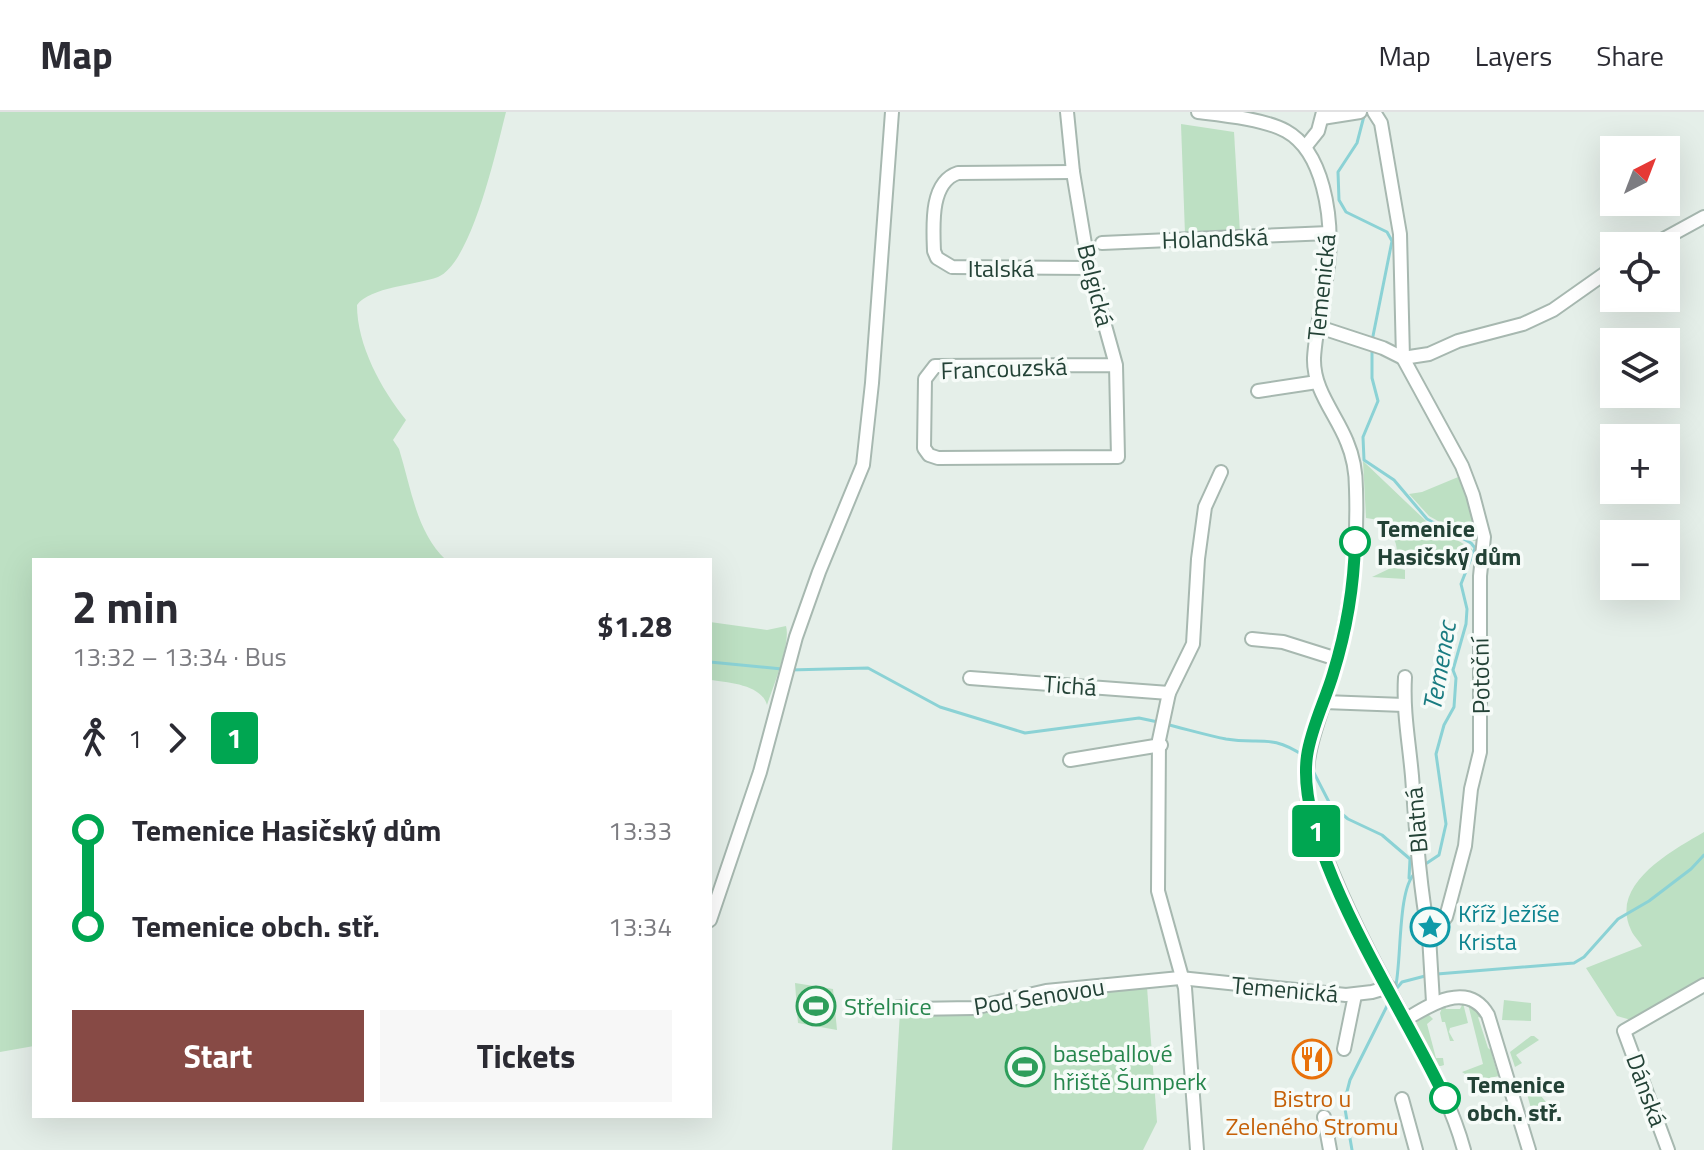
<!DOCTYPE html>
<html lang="en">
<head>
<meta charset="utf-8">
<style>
  body { margin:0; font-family:"Titillium Web",sans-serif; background:#f7f7f7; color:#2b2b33; height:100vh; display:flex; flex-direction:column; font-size:30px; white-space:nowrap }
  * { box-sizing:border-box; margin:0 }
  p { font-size:26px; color:#7c7c81 }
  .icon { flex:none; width:44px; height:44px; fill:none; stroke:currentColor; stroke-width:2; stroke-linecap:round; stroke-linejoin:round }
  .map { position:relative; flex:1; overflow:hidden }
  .panel { position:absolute; left:32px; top:446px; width:680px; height:560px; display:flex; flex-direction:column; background:#fff; border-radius:0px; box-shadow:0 8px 32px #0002 }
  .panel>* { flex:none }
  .badge { padding:0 16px; border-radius:6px; font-size:28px; line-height:52px }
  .needle { width:52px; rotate:42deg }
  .fabs { position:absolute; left:1600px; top:24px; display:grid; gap:16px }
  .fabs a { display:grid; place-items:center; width:80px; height:80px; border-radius:0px; background:#fff; box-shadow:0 8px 32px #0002; font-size:40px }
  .map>.badge { position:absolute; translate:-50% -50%; box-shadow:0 0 0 4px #fff }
  .legs { display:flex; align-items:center; gap:12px; height:88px; padding:0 40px; font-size:26px }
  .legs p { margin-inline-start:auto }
  .headline { display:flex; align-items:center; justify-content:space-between; height:136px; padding:0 40px }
  h1 { font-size:44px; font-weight:700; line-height:60px }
  .button { display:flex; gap:16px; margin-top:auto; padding:16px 40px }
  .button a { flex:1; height:92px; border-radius:0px; background:#874a45; color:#fff; font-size:32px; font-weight:700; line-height:92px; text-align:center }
  .button a+a { background:#f7f7f7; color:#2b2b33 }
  ul { padding:0 40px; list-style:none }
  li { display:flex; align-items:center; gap:28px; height:96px; font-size:30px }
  li i { display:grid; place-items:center; width:12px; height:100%; margin:0 10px; background:currentColor }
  li i::after { content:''; width:20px; height:20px; margin:-10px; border:6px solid; border-radius:50%; background:#fff }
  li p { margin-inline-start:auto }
  li:first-child i { background:linear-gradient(#0000 50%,currentColor 0) }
  li:last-child i { background:linear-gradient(currentColor 50%,#0000 0) }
  header { display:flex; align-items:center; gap:48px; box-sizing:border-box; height:112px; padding:0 40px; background:#fff; border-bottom:2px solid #e1e1e2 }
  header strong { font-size:38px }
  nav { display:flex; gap:44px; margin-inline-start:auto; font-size:28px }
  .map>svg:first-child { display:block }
</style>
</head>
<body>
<header>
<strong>Map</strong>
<nav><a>Map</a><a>Layers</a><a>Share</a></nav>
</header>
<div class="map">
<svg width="1704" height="1038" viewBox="0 0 1704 1038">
  <rect width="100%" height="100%" fill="#e5efe9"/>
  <g fill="#bde0c3">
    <path d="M0,0H506C497,35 472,151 438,165C416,173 370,175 357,193C357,233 381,277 406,308L393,328L399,337C411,375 416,420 446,448H34V934L0,940Z"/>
    <path d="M1181,12L1234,20L1240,121L1185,122Z"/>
    <path d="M1363,349L1427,410L1472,437L1465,456L1398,450L1396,448C1399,431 1394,422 1379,415V408L1366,406Z"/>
    <path d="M1463,363L1481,428L1474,429L1429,404L1409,382L1422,380Z"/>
    <path d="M1393,455L1405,458V467L1372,465Z"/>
    <path d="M710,510L767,518L786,514C791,531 773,575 767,593C762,573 728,570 710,568Z"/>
    <path d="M1704,720V870L1631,908L1617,904L1586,856L1642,834C1639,829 1633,823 1631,818C1609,772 1672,739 1704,720Z"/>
    <path d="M795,871L833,877L837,918L798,911Z"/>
    <path d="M1147,875L1157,1010L1143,1038H892L900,899Z"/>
    <path d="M1504,888L1531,891V909L1502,908Z"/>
    <path d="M1444,891L1446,897H1460L1463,891L1468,911L1450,916L1449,920L1454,929H1450L1445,910H1442L1440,901Z"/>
    <path d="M1468,892L1475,895L1484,907L1478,905L1488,936L1496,942L1492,943L1497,960L1501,959L1503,963L1477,969L1462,960L1483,952Z"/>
    <path d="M1423,902H1428L1433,907L1427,912L1436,946H1443L1444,953L1441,954H1438L1416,912Z"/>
    <path d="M1531,924H1534L1539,928L1516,943L1522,951L1515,955L1510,940Z"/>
    <path d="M1537,979L1550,995L1534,1007L1527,982Z"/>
  </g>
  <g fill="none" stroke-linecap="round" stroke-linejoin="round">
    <g stroke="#8bd2d5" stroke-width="3">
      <path d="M1364,4L1357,31L1338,60L1339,88L1346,100L1387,120L1392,129L1372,229"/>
      <path d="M1372,236V266L1378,289L1363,325L1364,348L1394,368L1427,407L1471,431L1475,436L1461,472L1467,497L1466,512L1453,558L1456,566L1454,595L1444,613L1436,642L1446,712L1439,743L1424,753"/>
      <path d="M710,550L782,557"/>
      <path d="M789,558L868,556L940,595L1025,621L1139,606L1158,610"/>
      <path d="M1165,612C1186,617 1206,623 1226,627C1260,633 1270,621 1304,644"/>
      <path d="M1312,657L1330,692L1348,707L1382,723L1410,747L1409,766"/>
      <path d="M1437,862L1574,851L1584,845L1618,807L1649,789L1691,757L1704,743"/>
      <path d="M1397,876L1402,870L1429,863"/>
      <path d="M1395,878C1402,851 1397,778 1415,761"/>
      <path d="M1352,1038L1344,991L1350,968L1390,888"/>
    </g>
    <defs>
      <g id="minor">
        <path d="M1067,0L1073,60L1089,156L1116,253L1118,345L938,346L929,343L924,336L925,267L935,254L1116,253"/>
        <path d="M1198,0C1223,3 1264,7 1286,19C1324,40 1332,105 1329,145C1326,179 1316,212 1314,246C1313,278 1336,302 1347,330C1353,344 1356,362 1356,377C1358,436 1351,495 1336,551C1324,601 1300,638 1308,692C1311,715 1323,738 1332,760C1355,816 1384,869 1413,922C1433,960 1453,997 1464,1038"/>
        <path d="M1374,0L1381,11L1400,122L1403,246L1462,354L1473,383L1484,425L1480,464V640L1471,677L1465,734L1449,794L1446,805L1429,824L1433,890"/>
        <path d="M1322,6L1360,0"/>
        <path d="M1306,34L1318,19L1323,0"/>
        <path d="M1073,60L958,61C930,70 933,113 934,139L937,146L952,155L1089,156"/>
        <path d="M1102,131L1329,121"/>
        <path d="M1651,134L1704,105"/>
        <path d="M1319,215L1383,236L1403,246L1429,242L1458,229L1523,212L1553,198L1614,155"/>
        <path d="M1258,279L1317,270"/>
        <path d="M1252,527L1283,530L1337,547"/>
        <path d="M1405,565C1403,600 1409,630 1412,664C1416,717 1419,771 1429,824"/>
        <path d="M970,566L1169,581"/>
        <path d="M1324,590L1404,593"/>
        <path d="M1070,648L1161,633"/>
        <path d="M710,808L760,660L796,525L819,460L863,353L872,271L892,0"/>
        <path d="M898,895L911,897L973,896L1046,879L1180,866L1346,883L1372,880L1389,875"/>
        <path d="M1405,908C1429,893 1468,868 1488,903L1529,1038"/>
        <path d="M1344,937L1355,883"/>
        <path d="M1402,987L1416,1038"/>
        <path d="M1324,1005L1330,1038"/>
        <path d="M1197,1038L1185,876L1158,779L1159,628L1169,581L1193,532L1198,447L1205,395L1221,360"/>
        <path d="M1668,1038L1624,919L1704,873"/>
      </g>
    </defs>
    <use href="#minor" stroke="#a7b8b0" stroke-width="16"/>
    <use href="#minor" stroke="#fff" stroke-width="12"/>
  </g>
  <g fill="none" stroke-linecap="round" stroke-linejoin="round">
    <defs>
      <path id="line-1" d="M1355,430C1354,473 1346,520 1333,562C1325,589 1311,616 1307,644C1294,738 1405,898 1445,986"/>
    </defs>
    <use href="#line-1" stroke="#fff" stroke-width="18"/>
    <use href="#line-1" stroke="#00a651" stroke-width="12"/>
  </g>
  <defs>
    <symbol id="sight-ring" viewBox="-11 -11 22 22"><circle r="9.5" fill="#f6fbf8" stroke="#0f9aa8" stroke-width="1.5"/><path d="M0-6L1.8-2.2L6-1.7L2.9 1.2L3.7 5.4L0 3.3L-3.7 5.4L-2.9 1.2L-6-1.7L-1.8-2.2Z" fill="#0f9aa8"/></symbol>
    <symbol id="stadium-ring" viewBox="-11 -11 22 22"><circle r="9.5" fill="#f6fbf8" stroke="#2e9e5b" stroke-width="1.5"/><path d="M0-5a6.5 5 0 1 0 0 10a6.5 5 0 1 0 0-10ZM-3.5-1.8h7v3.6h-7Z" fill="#2e9e5b"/></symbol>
    <symbol id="restaurant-ring" viewBox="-11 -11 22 22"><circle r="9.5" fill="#f6fbf8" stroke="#e8710a" stroke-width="1.5"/><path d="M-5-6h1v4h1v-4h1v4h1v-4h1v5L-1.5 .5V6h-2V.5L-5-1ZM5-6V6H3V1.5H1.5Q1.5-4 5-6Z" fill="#e8710a"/></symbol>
  </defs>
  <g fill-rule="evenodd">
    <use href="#sight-ring" x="1408" y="793" width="44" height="44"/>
    <use href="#stadium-ring" x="794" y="872" width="44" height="44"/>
    <use href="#restaurant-ring" x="1290" y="925" width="44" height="44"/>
    <use href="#stadium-ring" x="1003" y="933" width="44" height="44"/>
  </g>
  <g fill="#fff" stroke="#00a651" stroke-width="4">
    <circle cx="1355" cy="430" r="14"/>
    <circle cx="1445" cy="986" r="14"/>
  </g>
  <g text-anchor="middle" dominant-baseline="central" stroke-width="7" stroke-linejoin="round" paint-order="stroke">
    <g font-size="24" fill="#234236" stroke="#f6fbf8">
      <text transform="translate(1215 126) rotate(-2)">Holandská</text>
      <text x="1001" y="156">Italská</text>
      <text transform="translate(1096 173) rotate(76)">Belgická</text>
      <text transform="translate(1321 175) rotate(-84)">Temenická</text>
      <text transform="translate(1004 256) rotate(-2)">Francouzská</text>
      <text transform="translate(1480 564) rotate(-91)">Potoční</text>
      <text transform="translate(1070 573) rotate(4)">Tichá</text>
      <text transform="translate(1416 708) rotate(-95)">Blatná</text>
      <text transform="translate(1285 877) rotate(5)">Temenická</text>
      <text transform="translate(1039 884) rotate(-9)">Pod Senovou</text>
      <text transform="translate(1647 978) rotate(70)">Dánská</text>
    </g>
    <g font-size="24" font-weight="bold" fill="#234236" stroke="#f6fbf8" text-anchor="start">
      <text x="1377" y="416">Temenice<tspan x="1377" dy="28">Hasičský dům</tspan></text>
      <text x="1467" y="972">Temenice<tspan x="1467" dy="28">obch. stř.</tspan></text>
    </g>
    <g font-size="24" fill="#0d838f" stroke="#f6fbf8" text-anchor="start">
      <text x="1458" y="801">Kříž Ježíše<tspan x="1458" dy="28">Krista</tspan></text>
    </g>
    <g font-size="24" fill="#27864d" stroke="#f6fbf8" text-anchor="start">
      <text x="844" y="894">Střelnice</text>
      <text x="1053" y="941">baseballové<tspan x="1053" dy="28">hřiště Šumperk</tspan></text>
    </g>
    <g font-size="24" fill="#c56008" stroke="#f6fbf8">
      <text x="1312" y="986">Bistro u<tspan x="1312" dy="28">Zeleného Stromu</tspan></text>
    </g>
    <g font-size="26" font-style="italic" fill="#197b81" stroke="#f6fbf8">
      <text transform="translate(1439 554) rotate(-80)">Temenec</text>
    </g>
  </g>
</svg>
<div class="fabs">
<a><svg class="needle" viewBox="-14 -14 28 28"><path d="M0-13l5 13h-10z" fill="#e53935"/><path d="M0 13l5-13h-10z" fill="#7c7c81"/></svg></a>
<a><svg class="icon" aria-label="locate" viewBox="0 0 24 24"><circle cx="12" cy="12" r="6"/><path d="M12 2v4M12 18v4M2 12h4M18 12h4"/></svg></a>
<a><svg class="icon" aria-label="layers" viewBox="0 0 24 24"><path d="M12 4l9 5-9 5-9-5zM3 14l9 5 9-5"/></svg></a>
<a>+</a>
<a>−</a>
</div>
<b class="badge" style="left:1316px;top:719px;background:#00a651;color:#fff">1</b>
<section class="panel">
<div class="headline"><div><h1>2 min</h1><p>13:32 – 13:34 · Bus</p></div><b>$1.28</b></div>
<div class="legs"><svg class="icon" aria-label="walk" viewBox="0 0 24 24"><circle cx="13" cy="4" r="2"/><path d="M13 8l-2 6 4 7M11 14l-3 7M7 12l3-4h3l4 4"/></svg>1<svg class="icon" aria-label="forward" viewBox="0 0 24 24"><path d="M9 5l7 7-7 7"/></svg><b class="badge" style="background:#00a651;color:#fff">1</b></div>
<ul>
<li><i style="color:#00a651"></i><b>Temenice Hasičský dům</b><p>13:33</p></li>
<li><i style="color:#00a651"></i><b>Temenice obch. stř.</b><p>13:34</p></li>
</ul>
<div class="button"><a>Start</a><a>Tickets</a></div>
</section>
</div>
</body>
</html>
